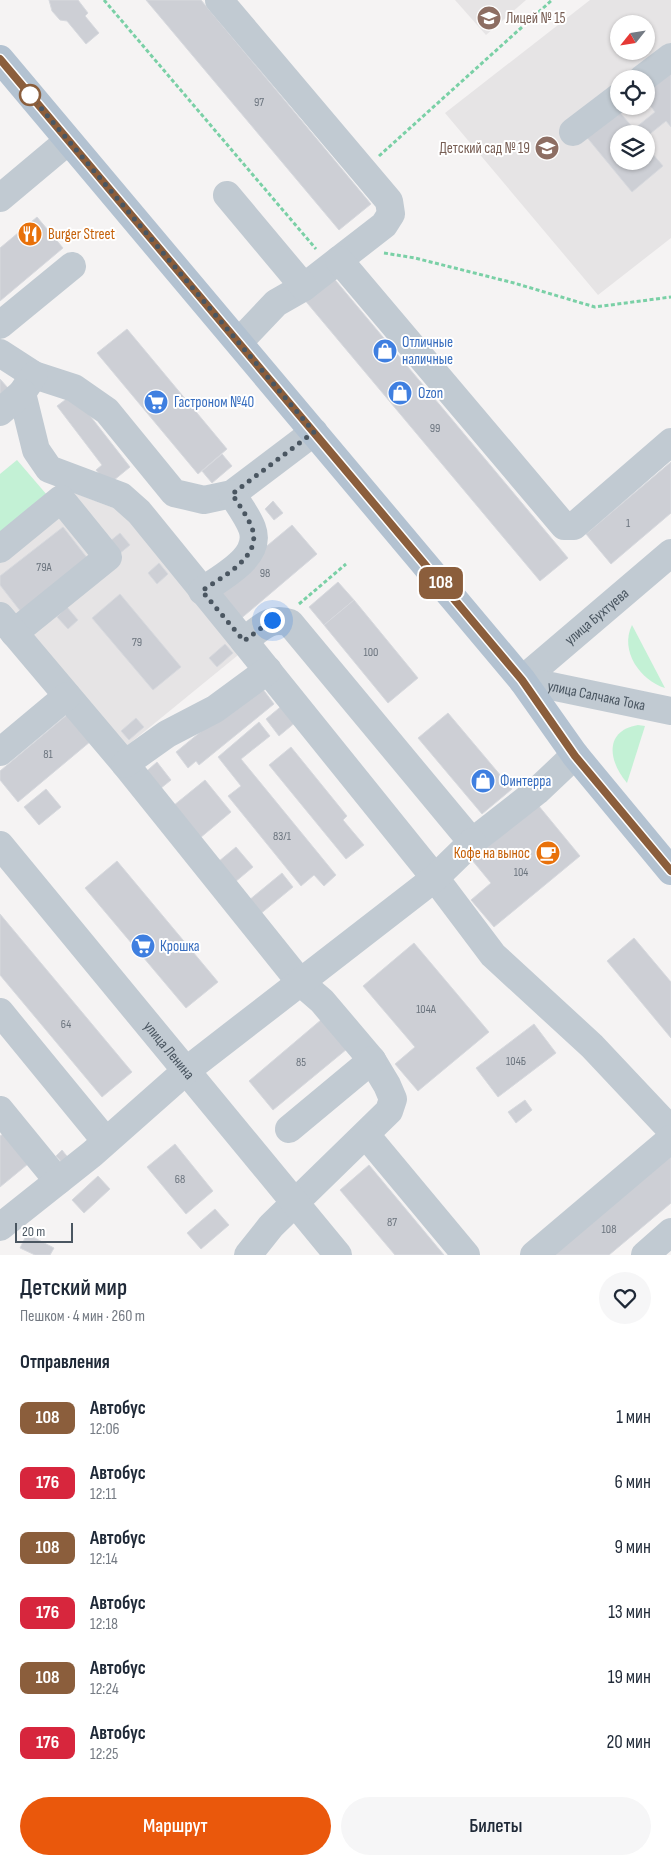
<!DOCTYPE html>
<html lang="ru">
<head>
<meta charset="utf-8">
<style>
  body { margin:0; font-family:"Sofia Sans Condensed",sans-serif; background:#f6f6f7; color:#1f2937; height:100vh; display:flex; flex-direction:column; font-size:19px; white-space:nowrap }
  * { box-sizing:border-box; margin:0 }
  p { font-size:16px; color:#747a83 }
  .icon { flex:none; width:28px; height:28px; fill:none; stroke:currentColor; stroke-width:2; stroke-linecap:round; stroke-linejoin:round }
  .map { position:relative; height:1255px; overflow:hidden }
  .drawer { display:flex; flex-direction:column; background:#fff; flex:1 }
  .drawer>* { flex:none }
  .badge { padding:0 10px; border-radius:8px; font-size:18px; line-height:32px }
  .needle { width:32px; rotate:240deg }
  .controls { position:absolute; left:610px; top:15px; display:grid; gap:10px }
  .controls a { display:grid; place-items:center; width:45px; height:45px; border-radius:50%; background:#fff; box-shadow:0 1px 4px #0004; font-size:25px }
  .scale { position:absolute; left:15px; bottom:12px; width:58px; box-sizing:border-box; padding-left:5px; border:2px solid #4a5661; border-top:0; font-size:14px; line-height:18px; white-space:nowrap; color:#4a5661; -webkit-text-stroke:4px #fff; paint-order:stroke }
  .you { position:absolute; width:25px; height:25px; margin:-12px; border:4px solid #fff; border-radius:50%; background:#1a73e8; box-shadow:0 0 0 8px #1a73e833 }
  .map>.badge { position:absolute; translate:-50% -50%; box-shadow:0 0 0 2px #fff }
  h2 { padding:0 20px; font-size:19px; line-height:45px }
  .round { display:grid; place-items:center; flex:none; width:52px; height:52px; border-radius:26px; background:#f6f6f7 }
  .headline { display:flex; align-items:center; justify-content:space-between; height:85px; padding:0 20px }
  h1 { font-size:24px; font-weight:600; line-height:38px }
  .action { display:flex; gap:10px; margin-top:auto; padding:10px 20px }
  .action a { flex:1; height:58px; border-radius:30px; background:#ea580c; color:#fff; font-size:20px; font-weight:600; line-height:58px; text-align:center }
  .action a+a { background:#f6f6f7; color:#1f2937 }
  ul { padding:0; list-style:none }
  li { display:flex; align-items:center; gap:15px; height:65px; padding:0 20px }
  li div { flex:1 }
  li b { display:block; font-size:19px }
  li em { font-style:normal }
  li .badge { min-width:55px; font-weight:700; text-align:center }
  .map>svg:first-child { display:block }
</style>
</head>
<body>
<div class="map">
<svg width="671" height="1255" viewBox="0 0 671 1255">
  <rect width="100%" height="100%" fill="#f5f3f3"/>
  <g fill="#e6e4e5" fill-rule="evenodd">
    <path d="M455,0H526L486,35Z"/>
    <path d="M590,0H671V238L598,295L445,113ZM619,24H646V51H619ZM619,79H646V106H619ZM619,134H646V161H619Z"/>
    <path d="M59,487L129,514L243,651L123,749L0,602V537Z"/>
  </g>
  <g fill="#c3f1d5">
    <path d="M17,460L47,495L0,534V474Z"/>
    <path d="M632,625L665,688C641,681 619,651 632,625Z"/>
    <path d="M638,725L645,726L627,783C609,762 603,731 638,725Z"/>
  </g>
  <g fill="#cdcfd5" stroke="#d7d9de">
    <path d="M49,0H78L88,13L85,16L99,33L86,44L67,21L60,20L52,11Z"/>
    <path d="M146,0H201L371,204L339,230Z"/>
    <path d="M671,65V127L666,121L646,137V134H619V161H646V146L663,166L632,192L585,135L617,109L634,129L655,112L646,100V84Z"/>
    <path d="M37,217L63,248L0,301V248Z"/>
    <path d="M331,275L568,558L540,581L303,298Z"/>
    <path d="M127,329L227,449L198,474L97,353Z"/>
    <path d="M0,379L8,388L0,394Z"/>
    <path d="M73,394L130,467L108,485L96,470L102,465L57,406Z"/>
    <path d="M222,454L232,466L212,483L202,471Z"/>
    <path d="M671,462V513L611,564L586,534Z"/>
    <path d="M273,501L283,513L274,520L265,509Z"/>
    <path d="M292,525L317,554L238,621L213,591Z"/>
    <path d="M63,527L88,559L21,612L0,585V576Z"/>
    <path d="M120,533L130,545L119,554L109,542Z"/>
    <path d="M159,563L168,574L157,584L148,573Z"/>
    <path d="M338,582L354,600L324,625L309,607Z"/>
    <path d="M120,594L181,667L153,690L92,618Z"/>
    <path d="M354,600L418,678L388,703L324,625Z"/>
    <path d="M67,607L78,620L68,629L57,617Z"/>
    <path d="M225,644L233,653L217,667L209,658Z"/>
    <path d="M259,684L274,704L199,765L196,761L188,768L176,752Z"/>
    <path d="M284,704L297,721L279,736L266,719Z"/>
    <path d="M74,709L97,736L18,802L0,780V771Z"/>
    <path d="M448,713L512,789L482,814L418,738Z"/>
    <path d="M136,718L144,727L129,740L121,731Z"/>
    <path d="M259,722L270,736L241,759L336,875L324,886L314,875L301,886L228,796L241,786L218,757Z"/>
    <path d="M291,747L347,816L343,820L364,845L346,859L269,765Z"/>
    <path d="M157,762L171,780L155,793L141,776Z"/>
    <path d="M205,780L231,812L200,838L173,806Z"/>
    <path d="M46,789L61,807L39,825L24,807Z"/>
    <path d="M538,805L580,856L494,927L471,900L491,883L472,860Z"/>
    <path d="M236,847L253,867L235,882L218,862Z"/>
    <path d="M117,861L218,982L186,1008L85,888Z"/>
    <path d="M282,873L293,887L259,915L248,901Z"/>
    <path d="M0,914L132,1072L102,1097L0,975Z"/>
    <path d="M634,938L671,982V1038L607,961Z"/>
    <path d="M414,943L489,1032L418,1091L395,1064L415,1047L363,986Z"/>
    <path d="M328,1014L353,1044L273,1110L249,1081Z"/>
    <path d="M534,1024L556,1053L498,1097L476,1068Z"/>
    <path d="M525,1100L532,1110L516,1123L508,1112Z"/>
    <path d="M3,1134L28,1164L0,1187V1136Z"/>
    <path d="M175,1144L213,1191L186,1214L147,1167Z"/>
    <path d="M62,1150L70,1160L64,1165L56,1156Z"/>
    <path d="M671,1156V1203L609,1255H548Z"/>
    <path d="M369,1165L444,1255H395L340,1190Z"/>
    <path d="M98,1176L110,1189L84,1213L72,1200Z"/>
    <path d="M215,1209L229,1225L201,1249L187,1233Z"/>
    <path d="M27,1234L54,1248L50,1255H35L20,1248Z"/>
  </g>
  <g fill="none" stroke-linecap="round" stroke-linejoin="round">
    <g stroke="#7ad0a6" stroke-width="3" stroke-dasharray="4 2.5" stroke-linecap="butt">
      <path d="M104,0L316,249"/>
      <path d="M379,156L552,0"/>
      <path d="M384,253L415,258L514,283L595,307L671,297"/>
      <path d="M299,604L346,564"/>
    </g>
    <g stroke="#c1cad2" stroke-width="28">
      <path d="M219,0L389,201L391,214L384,225L304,287L276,303L239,342"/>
      <path d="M642,79L671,57"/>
      <path d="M573,132L619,97"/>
      <path d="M227,195L304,287"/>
      <path d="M0,198L68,141"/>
      <path d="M339,260L564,526H574L671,442"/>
      <path d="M0,325L72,266"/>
      <path d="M0,353L34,375L74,388L107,411L174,493L204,500L232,494L314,432"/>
      <path d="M34,375L22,393L36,450L49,469L121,496L139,512L244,641C260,629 269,616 290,623L472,842L537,791L575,755"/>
      <path d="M0,412L22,393"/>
      <path d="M0,549L61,499L108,557L14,633"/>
      <path d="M202,591C221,577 263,557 252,528C248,517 239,505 232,494"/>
      <path d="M0,616L125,764L300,982L322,1001L372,1060L387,1085L393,1099L389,1111L271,1226L248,1255"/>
      <path d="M244,641L435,878L493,955L592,1046L671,1130"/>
      <path id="s1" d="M522,680L671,553"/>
      <path id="s2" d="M522,680L671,711"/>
      <path d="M0,752L67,696"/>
      <path d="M125,764L167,734L215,709L268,670"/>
      <path id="s3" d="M0,845L338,1255"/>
      <path d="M0,1012L105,1140"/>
      <path d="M0,1110L58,1181"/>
      <path d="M289,1129L372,1060"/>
      <path d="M366,1135L466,1255"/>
      <path d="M0,1227L92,1154L187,1070L435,878L472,842"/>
      <path d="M534,1255L671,1139"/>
      <path d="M645,1255L671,1232"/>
    </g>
    <path stroke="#b3c2d1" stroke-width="28" d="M0,59L522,680L575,755L671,871"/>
  </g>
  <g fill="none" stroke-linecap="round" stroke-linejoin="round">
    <defs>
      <path id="line" d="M0,59L522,680L575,756L671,871"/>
    </defs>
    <use href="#line" stroke="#fff" stroke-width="11"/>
    <use href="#line" stroke="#8b5e3c" stroke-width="8"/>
    <path stroke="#4a5661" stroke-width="5" stroke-dasharray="0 9" d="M30,95L314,432L232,494C239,505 248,517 252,528C263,557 221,577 202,591L244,641L272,620"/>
  </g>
  <defs>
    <symbol id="school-disc" viewBox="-11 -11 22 22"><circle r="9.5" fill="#8d6e63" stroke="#fff"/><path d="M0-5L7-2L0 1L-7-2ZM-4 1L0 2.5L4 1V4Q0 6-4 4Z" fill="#fff"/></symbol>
    <symbol id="restaurant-disc" viewBox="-11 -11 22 22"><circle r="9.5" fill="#e8710a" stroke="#fff"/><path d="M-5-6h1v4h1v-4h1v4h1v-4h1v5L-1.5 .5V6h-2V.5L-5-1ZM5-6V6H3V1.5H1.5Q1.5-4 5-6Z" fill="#fff"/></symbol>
    <symbol id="shop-disc" viewBox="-11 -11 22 22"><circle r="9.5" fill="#3f7fe0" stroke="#fff"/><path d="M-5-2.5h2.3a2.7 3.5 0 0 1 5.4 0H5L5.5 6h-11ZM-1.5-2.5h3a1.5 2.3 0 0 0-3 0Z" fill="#fff"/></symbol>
    <symbol id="supermarket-disc" viewBox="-11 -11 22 22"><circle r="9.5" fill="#3f7fe0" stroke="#fff"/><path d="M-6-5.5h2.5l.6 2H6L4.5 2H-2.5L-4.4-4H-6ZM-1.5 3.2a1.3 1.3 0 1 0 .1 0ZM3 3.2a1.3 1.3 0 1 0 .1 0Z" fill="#fff"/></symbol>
    <symbol id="cafe-disc" viewBox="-11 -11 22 22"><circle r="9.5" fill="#e8710a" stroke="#fff"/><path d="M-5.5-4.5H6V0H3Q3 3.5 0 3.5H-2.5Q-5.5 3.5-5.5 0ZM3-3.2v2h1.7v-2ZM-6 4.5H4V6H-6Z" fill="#fff"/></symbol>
  </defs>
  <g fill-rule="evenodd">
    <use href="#school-disc" x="475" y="4" width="28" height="28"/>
    <use href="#school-disc" x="533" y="134" width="28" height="28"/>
    <use href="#restaurant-disc" x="16" y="220" width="28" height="28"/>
    <use href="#shop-disc" x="371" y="337" width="28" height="28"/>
    <use href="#shop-disc" x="386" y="379" width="28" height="28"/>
    <use href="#supermarket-disc" x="142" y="388" width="28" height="28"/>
    <use href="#shop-disc" x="469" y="767" width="28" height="28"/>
    <use href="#cafe-disc" x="534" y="839" width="28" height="28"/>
    <use href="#supermarket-disc" x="129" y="932" width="28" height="28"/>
  </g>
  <circle fill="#fff" stroke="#8b5e3c" stroke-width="2.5" cx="30" cy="95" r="10"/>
  <g text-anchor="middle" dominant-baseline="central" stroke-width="4" stroke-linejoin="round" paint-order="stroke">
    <g font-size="12" fill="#6b747e">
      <text x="259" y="102">97</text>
      <text x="435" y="428">99</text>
      <text x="628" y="523">1</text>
      <text x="44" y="567">79А</text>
      <text x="265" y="573">98</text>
      <text x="137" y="642">79</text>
      <text x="371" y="652">100</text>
      <text x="48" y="754">81</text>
      <text x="282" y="836">83/1</text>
      <text x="521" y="872">104</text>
      <text x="426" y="1009">104А</text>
      <text x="66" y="1024">64</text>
      <text x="516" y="1061">104Б</text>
      <text x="301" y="1062">85</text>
      <text x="180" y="1179">68</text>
      <text x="392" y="1222">87</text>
      <text x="609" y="1229">108</text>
    </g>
    <g font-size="15" fill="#785e54" stroke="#fff" text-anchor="start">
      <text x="506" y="18">Лицей № 15</text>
      <text x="530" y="148" text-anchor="end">Детский сад № 19</text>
    </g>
    <g font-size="15" fill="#c56008" stroke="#fff" text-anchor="start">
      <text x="48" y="234">Burger Street</text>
      <text x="530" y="853" text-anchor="end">Кофе на вынос</text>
    </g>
    <g font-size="15" fill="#366cbe" stroke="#fff" text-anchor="start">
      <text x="402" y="342">Отличные<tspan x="402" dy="17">наличные</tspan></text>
      <text x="418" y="393">Ozon</text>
      <text x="174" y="402">Гастроном №40</text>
      <text x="500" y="781">Финтерра</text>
      <text x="160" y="946">Крошка</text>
    </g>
    <g font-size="15" fill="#4a5661" stroke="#fff">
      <text stroke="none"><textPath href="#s1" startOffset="98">улица Бухтуева</textPath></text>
      <text stroke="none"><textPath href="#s2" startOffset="76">улица Салчака Тока</textPath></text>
      <text stroke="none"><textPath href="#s3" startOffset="266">улица Ленина</textPath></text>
    </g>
  </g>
</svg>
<div class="controls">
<a><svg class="needle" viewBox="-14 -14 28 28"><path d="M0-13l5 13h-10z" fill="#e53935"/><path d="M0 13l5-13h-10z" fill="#747a83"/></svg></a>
<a><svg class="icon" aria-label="locate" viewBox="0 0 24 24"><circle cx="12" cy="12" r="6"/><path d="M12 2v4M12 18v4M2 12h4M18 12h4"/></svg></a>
<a><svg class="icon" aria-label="layers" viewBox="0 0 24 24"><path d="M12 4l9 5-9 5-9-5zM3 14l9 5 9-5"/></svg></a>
</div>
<div class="scale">20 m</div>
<div class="you" style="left:272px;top:620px"></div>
<b class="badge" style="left:441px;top:583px;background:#8b5e3c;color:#fff">108</b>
</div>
<section class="drawer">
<div class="headline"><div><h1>Детский мир</h1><p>Пешком · 4 мин · 260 m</p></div><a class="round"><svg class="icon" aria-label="heart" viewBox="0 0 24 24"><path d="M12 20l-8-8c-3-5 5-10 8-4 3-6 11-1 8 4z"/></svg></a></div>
<h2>Отправления</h2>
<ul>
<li><span class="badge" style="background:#8b5e3c;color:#fff">108</span><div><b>Автобус</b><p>12:06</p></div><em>1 мин</em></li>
<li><span class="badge" style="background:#d7263d;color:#fff">176</span><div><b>Автобус</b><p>12:11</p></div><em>6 мин</em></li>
<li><span class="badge" style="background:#8b5e3c;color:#fff">108</span><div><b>Автобус</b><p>12:14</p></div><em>9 мин</em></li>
<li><span class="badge" style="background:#d7263d;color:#fff">176</span><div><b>Автобус</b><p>12:18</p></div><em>13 мин</em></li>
<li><span class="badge" style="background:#8b5e3c;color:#fff">108</span><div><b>Автобус</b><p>12:24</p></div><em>19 мин</em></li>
<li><span class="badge" style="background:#d7263d;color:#fff">176</span><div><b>Автобус</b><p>12:25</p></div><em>20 мин</em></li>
</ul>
<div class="action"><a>Маршрут</a><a>Билеты</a></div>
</section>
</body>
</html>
